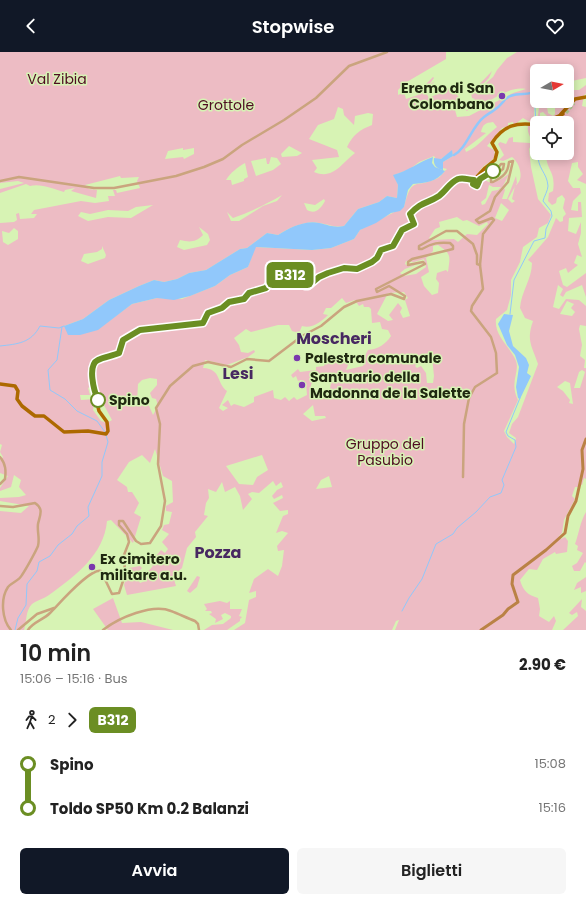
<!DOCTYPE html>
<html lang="it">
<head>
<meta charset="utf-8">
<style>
  body { margin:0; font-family:Poppins,sans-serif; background:#f6f6f6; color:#222; height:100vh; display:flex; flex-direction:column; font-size:15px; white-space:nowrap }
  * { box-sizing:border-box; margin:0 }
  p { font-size:13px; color:#767676 }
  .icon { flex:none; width:22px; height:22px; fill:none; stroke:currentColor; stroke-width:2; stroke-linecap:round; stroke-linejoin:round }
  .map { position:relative; height:578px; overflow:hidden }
  .sheet { display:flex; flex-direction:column; background:#fff; flex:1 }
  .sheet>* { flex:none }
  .badge { padding:0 8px; border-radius:6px; font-size:14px; line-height:26px }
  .needle { width:26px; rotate:80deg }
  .tools { position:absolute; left:530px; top:12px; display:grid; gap:8px }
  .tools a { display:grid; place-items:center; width:44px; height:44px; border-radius:6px; background:#fff; box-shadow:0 2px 10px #0003; font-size:20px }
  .map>.badge { position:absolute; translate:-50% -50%; box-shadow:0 0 0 2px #fff }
  .legs { display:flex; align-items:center; gap:6px; height:44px; padding:0 20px; font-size:13px }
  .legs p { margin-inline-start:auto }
  .overview { display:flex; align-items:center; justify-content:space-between; height:68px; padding:0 20px }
  h1 { font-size:22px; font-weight:600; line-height:30px }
  .action { display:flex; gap:8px; margin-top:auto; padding:8px 20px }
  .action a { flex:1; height:46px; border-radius:6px; background:#111827; color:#fff; font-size:16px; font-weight:600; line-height:46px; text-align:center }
  .action a+a { background:#f6f6f6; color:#222 }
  ul { padding:0 20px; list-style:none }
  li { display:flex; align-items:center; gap:14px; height:44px; font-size:15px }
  li i { display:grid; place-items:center; width:6px; height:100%; margin:0 5px; background:currentColor }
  li i::after { content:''; width:10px; height:10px; margin:-5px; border:3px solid; border-radius:50%; background:#fff }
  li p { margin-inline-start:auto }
  li:first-child i { background:linear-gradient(#0000 50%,currentColor 0) }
  li:last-child i { background:linear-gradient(currentColor 50%,#0000 0) }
  header { display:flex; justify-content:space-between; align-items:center; height:52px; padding:0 20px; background:#111827; color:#fff; font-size:18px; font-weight:600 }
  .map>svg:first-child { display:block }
</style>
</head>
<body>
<header><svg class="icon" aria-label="back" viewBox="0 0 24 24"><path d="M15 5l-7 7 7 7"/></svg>Stopwise<svg class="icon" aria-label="heart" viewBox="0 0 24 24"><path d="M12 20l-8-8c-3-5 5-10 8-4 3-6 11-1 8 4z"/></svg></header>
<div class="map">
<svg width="586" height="578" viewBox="0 0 586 578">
  <rect width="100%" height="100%" fill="#d7f3b4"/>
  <g fill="#edbcc4" fill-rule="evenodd">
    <path d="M0,0H446V7L405,31L398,38V43L404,40L406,47L418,43V40L433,25L434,26L429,33L435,29L425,39L429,46L452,35L451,37L459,40L457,43L463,50L458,58H455L457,65L469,64L513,41L526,37C506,33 486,55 465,59L476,52L472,50L467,52L475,47L472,46L471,41L492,19L489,26L475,40V41L493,25L497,18L507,6L517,0H586V26L567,30V19H537V40L534,41V88L529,97L531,115L538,147L551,163L548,171L539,176L537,185L523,195L520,210L511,228V243L507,258L496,267C494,284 510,294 516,309C520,320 509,330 518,348L504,379L507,385L514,392L516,386L509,381L512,372L518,365L538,312C532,294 526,289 533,269L525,266L520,256C521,240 532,227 532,211L528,208L548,185L556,166L560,170L563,169V165L566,162L563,156L565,147L562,143L557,146L556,151L552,153L548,149L549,141L553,139C556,119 547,120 546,103L551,104V101H567V71H548L549,66L543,60L540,61V70H538C537,62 540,57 539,49H550L547,55L548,61L553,64L555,62V49H567V44L571,42L572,38H579L586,33V42L584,43L582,54L586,55V132L577,128L583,122L578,115V110L572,111L568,129L573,136H580L581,141L573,149L571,158L578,159V150H581L582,165L569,166L568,179L576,182L581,170V181L578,192L582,205L577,203L574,211L578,213L568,221L566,216L559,219L563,233L567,235L586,221V245L582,233L566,240L563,245L560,243L563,237L558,233L553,255L559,257L566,247L579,248L586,254V274L580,273L579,277L582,293L580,304L585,308L584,316H586V427L584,426L582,433L579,432L578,435H575L572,444L575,447L564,468L562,481L559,484L561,487L565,485L568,489L567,500L556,502L555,500L543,507L537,518L529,517L520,528C523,539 528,543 538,546L540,557L539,564L549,570L554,564L556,569L552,578H395L399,568L396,569L392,578H234L245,571L249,548L256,545V539L249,541L254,527L268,517L278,524L282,514L284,498L278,499L277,494L288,481L282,479L276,481L283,464L288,462V458L280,459L273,451L283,446L282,443L274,447L272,444L277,438L283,435L281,430L276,434L273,429L259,441L252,440L248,442L252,447L243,458L240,444L235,435L225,440L222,430L216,440L208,437L209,446L206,451L204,463L208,464L195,480L196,485L187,496L182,516L173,524L176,534L127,543L124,533L129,516L140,514L142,516L136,523L140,531L145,529L143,525L153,514L150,511L161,498L165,501L168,497L162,490L169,482L162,478L164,473L169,472L172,460L166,459V454L173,450L172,429L163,424L155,397L150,411L142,403L129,410L117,428L127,435L128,440H132L139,451L134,461L141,465L133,491L111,468L107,469C104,503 75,524 49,543C44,547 37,548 32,552C25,559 27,570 24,578H0V459L21,461L29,454L0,449V446L19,445L26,443L19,435L21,428L14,423L11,435L0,439V436L8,424L0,421V408L3,405L0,400L2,393L0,392V171L14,170L17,168L16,162L19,161L20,167L34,166L37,162H31L34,158L81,149L95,151L109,149L108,144H115L113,138H116L117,141L140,136L137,129L139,125L121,126L120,124L85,133L89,137L97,138L96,146L71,139L75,136L65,138L64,140C54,137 40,131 30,134L26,132L0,141V137L24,131L18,129L0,131ZM338,55L343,57L344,63L354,73L355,64L368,61L373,62L372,73C359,78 353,83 347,95L355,101C341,112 333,128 314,120L317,116L312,108L339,105L337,98L309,87L318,73L334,67ZM523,66L530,70C526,76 528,81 531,87L530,91L513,90V85L509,86L506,92L500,90L498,92L504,103L499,108L503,109L512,105C520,111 525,128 515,134L512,147L515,149L512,151L508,147L517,131L516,124L507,147H502L505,138L503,134L509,122C501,127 492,135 484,127L478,137L474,138L470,133C473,128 477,122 481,117C486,110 498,109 494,98L487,94L502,76L508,74V71L513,70L514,73ZM493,70L497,75C486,83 480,94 466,100L465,97L486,81L481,80C483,72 485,71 493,70ZM289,94L302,101L297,104L282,105L281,102ZM183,96V98L194,96V102L184,107L183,105L165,107L168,99ZM452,99L453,104L443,110V116L447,117C444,119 442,124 438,126C414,138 413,122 404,155L360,178L354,187L331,196L312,198L255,195L248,215L230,223L215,234L182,247L157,246L132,252L97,278L64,274L83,267L109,248L139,234L154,228L164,230L177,227L189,221L206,218L240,197L247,196L267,181L278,183C288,176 307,168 319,171C329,172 334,176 344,174L358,157L379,150L387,144L397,146L398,133L394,123L410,117L419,110L434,104L436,107H441ZM271,105L277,106L281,112L273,118L256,124L251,109L266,106L267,112H269ZM245,111L248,125L244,127V129L232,133L231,128H226C230,121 238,115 245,111ZM489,133L493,135H501L498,138L492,139L485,152L482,153L481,150L486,146ZM282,143L277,149L263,154L239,169H231L227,160L233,166C250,160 267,152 282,143ZM324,147L325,149C321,156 316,163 307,158L304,151L315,153ZM501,151L509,158L502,169L495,166ZM153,153L131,166L108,165L88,169L78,164L81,160L90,162L108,158L128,159L136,155ZM457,165L463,169L467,168L479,174L487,170L488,172L477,183L467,182L458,190L454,187L433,188L429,186L435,177L440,175L439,170ZM199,175L208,182L210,188L207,193L184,198L177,195L180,188C189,190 195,191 203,183ZM14,176L18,179V187L8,193L3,190L2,179L9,181ZM438,193C452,203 450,203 448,220L446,218L437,221L436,227L439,231L438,241L432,243L424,234L421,225L429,220L426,206L433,199V194ZM102,194L106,203L105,206L88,212L81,209L84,202L97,200L102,197ZM424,207L426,215L416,222L404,224L400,221L405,217L418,212L408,214L405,212L406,209L414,210ZM404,240L408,246L405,248L410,264L403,266L400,260L402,256L398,251L389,263L393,268L388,269L377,262L388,241ZM342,246L346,251L355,248L359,254L363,252L364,255H369L371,257L372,271L380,270L382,277L388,278L391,284C385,293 378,297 368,298L363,307L365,309L363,314L346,318L349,311L343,306L326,307L324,314L316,315V318L300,320L298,317L291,323L293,326L296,324L298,329L301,328L306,331L307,343L297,348L294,345L289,349L285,345L281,348L274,346L273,338L254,345V350L244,355L234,352L231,354L228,348L222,353L228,356L223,359L219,356L227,339C216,331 222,317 203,316L205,308L227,313L248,305L255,300L254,298L248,301L241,300L239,293L234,286L246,277L251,280L278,273H289L292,279L299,281L302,274C312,277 321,270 328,263L323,262L326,256H331ZM567,249L574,252L571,256L575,260L572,264L560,262ZM420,305H432L434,324L433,331H427L426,321L421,314L417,316L415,314L418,311L417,306ZM582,318L585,320L580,336H574L579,320ZM331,323L327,331H331L329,342L311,340V333L314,327ZM150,326L157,327V333L150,341L152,346L156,347L158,354L153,363L146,347L142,346L140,352L137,350L138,332L142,328ZM565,329L570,331L573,352L569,351L570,348L563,339L557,335ZM93,333L112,368L107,371L101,369L93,358L95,347L81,348L80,343H90L88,336ZM313,353L315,364H325L326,366L312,369L303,362ZM262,403L268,418L257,425L253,433L239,432L226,414ZM329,424L332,435L316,437L321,428Z"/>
    <path d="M586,460V511L585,510L580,519H574L572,514L577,511L583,501L577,498L578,494L575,492C579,481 580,470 586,460Z"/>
    <path d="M197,524L200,525L197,535L190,541L187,539Z"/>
    <path d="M586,525V539L581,541V535L574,538L577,531Z"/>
    <path d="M113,546L122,571L141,570L173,578H108L93,557Z"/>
    <path d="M582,547L581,555L586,559V578H563L578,564L577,560L572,563L569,561Z"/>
    <path d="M220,549L227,551L230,549V557H242L239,564L242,565L240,567V569L227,578H204L212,573L223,572L231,566V564L225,561L221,563L223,567L215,571L216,567L209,562L212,561L211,559H205L207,557L204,552Z"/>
  </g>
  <g fill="#91c8fb">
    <path d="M452,98L453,104L443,110V118C436,117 433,112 434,106L441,107Z"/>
    <path d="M433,105L432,111L435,115L445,119C436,130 426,131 413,132L408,138L404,155L400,159L391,161L376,171L360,178L354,187L331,196L312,198L256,195L248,215L230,223L215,234L190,244L174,248L157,246L132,252L98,278L80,283H68L64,274L83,267L109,248L139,234L154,228L164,230L177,227L189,221L206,218L240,197L247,196L267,181L278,183C289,176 305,168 319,171C329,173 334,176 344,174L358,157L379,150L387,144L397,146L398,133L393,123C408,119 419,110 433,105Z"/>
    <path d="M504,262L513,263L509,279L513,294L526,306L529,313L527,321L531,324L520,347L518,346L516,335L519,315L515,303L507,293L498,272Z"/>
  </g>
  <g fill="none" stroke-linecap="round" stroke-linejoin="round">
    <g stroke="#91c8fb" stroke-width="1">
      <path d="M534,41L536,71"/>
      <path d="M536,74L535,80L537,93"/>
      <path d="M510,262L514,228L534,189L545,186L546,177L552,164L551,159L543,149C544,145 548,138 548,134C547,120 537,117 538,101"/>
      <path d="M62,275L57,308L48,318L50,338L65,347L77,359L97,369L105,380"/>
      <path d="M0,294C18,292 31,291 40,274L59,276L64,274"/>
      <path d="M402,559L409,546L422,527L436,492L453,482L457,476L476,460L490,445L501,441L504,433L502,428L516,395L515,388L508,384L506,380L520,346"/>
      <path d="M15,578L18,566L26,553L27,532L37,519L39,510L50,504L58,493L72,482L77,474L89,464L88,455L102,424V410L108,390L106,383"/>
    </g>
    <path stroke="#91c8fb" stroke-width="2.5" d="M454,103C467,96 472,74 484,65C493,58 496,59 503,50C511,38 527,45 537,39"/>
    <path stroke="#b2ca93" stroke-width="3.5" stroke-dasharray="3.5 2" stroke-linecap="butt" d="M566,61L574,51"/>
    <g stroke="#caa47e" stroke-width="2.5">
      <path d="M0,129L19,125L94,136H114L176,124L204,115L223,107L242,93L284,68L316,46L349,14L387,0"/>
      <path d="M0,405C6,412 6,419 5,427L0,432"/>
      <path d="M463,425L464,372L469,346L475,335L497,321L496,301L491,285L471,259L472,254L483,237L480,213"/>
      <path d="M0,454L13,455L35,451C44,457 40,463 38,472C37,480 40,486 38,494C35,501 26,517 22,523C19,529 12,530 8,535C0,547 2,568 11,578"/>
      <path d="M18,578L37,562L54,556"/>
      <path d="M28,578C33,570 43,568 50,561C59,552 90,516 101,519L112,542L119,541L125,523L124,503L129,490L127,482L119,473V469H123L136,489L141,492L150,491L161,474L165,449L158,412L160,372L156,356L170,334L193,314L208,310L231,315L247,307L269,309L302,284L321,274L344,255L357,249L391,242L404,247L405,244L389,234L377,240L376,237L425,212L423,210L408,213V210L412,207L453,197V194L450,191C439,190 432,191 422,197H419V194L446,179H457L473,192L477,203V212L480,213L483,182L494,168L492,166L479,171L476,168L490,159L495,145L508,130L513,109L509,110C508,121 503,125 493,130H491V126L503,117L504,112H501L498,116L483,124L477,134L473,132L474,128"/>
      <path d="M103,578C118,566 153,551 171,559C179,562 187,566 195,569L198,572L199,578"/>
    </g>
    <path stroke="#ba8245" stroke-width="3" d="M481,578L503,563L508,557L518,550L512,532L513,523L546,498L565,481L568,464L576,449L580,431L583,417L582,398L586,387"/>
    <g stroke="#ad6900" stroke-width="3.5">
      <path d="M561,62L575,47L586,45"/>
      <path d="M543,71L563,62"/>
      <path d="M0,332L15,334L18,339L17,347L22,354L31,361L35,364H44L64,380L88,379L106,382L108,379L107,370L99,359L92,331L93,313L97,308L119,301L123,288L140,278L203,271L208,261L222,256L229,250L244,247L249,241L266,236L271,230V224L273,221L294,224L305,234H308L319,225L328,221L344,216L357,217L372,210L377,206L381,198L390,196L402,178L414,172L410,162C422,149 427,152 439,144C446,139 450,130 458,127C464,125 468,129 474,128L485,116L495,108L497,100L492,91C503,73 517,70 537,73"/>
    </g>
  </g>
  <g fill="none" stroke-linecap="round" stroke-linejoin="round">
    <defs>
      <path id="line-1" d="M98,348C94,339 87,313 98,308C104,305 112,304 119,301L123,288L140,278L203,271L208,261L222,256L229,250L244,247L249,241L266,236L271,230V224L273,221L294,224L305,234H308L319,225L328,221L344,216L357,217L372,210L377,206L381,198L393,194L402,178L414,172L410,162C422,149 427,152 439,144C446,139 449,131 458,127C464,125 468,128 474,128L473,132L477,134L480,127L493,119"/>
    </defs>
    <use href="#line-1" stroke="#fff" stroke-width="9"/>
    <use href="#line-1" stroke="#6b8e23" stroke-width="6"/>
  </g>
  <g fill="#7a38ad" stroke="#d7f3b4" stroke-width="1.5">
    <circle cx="502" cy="44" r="4"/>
    <circle cx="297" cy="306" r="4"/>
    <circle cx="302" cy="333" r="4"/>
    <circle cx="92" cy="515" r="4"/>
  </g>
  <g fill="#fff" stroke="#6b8e23" stroke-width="2">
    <circle cx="493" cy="119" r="7"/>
    <circle cx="98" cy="348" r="7"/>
  </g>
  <g text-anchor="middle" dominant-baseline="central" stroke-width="3" stroke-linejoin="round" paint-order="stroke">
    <g font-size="14" fill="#4f0c22" stroke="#d7f3b4">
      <text x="57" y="27">Val Zibia</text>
      <text x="226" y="53">Grottole</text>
      <text x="385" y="392">Gruppo del<tspan x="385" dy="16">Pasubio</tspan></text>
    </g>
    <g font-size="14" font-weight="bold" fill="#1f2810" stroke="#d7f3b4" text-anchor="start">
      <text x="494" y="36" text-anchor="end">Eremo di San<tspan x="494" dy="16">Colombano</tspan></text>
      <text x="305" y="306">Palestra comunale</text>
      <text x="310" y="325">Santuario della<tspan x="310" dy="16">Madonna de la Salette</tspan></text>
      <text x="100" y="507">Ex cimitero<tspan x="100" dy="16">militare a.u.</tspan></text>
    </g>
    <g font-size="14" font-weight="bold" fill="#1f2810" stroke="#d7f3b4" text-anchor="start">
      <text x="109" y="348">Spino</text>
    </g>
    <g font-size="16" font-weight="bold" fill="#472861" stroke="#d7f3b4">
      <text x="334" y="286">Moscheri</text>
      <text x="238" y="321">Lesi</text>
      <text x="218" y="500">Pozza</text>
    </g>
  </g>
</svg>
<div class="tools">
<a><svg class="needle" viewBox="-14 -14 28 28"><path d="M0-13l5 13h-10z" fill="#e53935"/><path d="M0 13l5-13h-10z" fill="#767676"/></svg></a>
<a><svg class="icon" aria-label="locate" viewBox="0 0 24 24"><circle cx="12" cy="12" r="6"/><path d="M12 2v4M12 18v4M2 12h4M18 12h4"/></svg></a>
</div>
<b class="badge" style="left:290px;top:223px;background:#6b8e23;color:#fff">B312</b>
</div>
<section class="sheet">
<div class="overview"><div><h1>10 min</h1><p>15:06 – 15:16 · Bus</p></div><b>2.90 €</b></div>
<div class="legs"><svg class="icon" aria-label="walk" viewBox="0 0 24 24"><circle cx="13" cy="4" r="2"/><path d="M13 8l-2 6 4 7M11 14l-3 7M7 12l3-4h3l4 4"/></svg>2<svg class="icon" aria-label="forward" viewBox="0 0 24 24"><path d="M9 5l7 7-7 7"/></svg><b class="badge" style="background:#6b8e23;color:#fff">B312</b></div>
<ul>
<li><i style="color:#6b8e23"></i><b>Spino</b><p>15:08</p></li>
<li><i style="color:#6b8e23"></i><b>Toldo SP50 Km 0.2 Balanzi</b><p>15:16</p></li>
</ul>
<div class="action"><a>Avvia</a><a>Biglietti</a></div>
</section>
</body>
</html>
